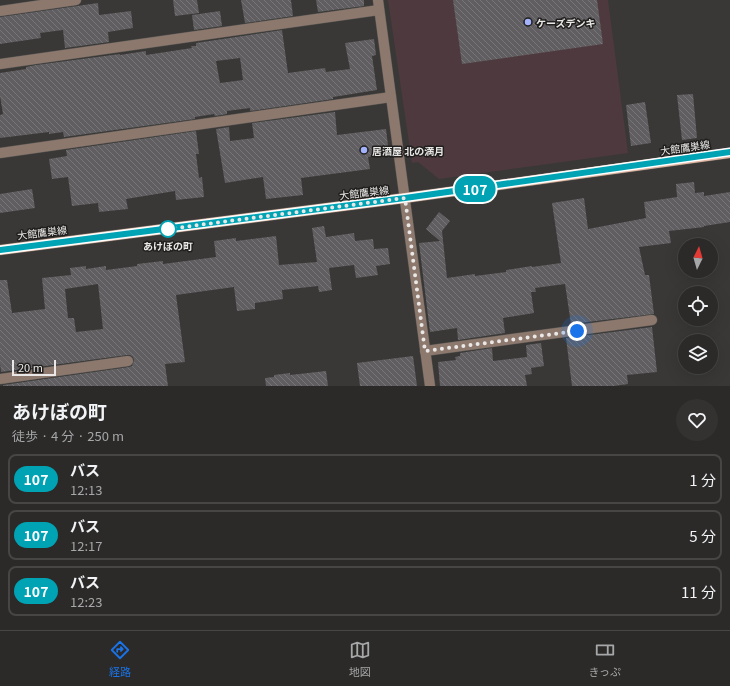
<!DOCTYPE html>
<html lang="ja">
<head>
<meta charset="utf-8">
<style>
  body { margin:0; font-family:Georgia,"Noto Sans JP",serif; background:#333230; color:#f1f3f6; height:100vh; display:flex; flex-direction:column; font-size:15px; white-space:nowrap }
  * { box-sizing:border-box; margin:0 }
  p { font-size:13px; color:#a6a7a8 }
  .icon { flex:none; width:22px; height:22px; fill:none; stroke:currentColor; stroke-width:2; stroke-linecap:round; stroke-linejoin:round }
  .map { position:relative; height:386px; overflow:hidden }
  .drawer { display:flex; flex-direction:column; background:#2b2a28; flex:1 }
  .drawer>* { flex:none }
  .badge { padding:0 8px; border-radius:13px; font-size:14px; line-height:26px }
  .needle { width:26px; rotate:5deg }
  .tools { position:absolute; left:678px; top:238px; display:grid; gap:8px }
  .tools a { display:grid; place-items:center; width:40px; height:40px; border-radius:50%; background:#2b2a28; box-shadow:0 4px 16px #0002,0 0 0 1px #474645; font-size:20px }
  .scale { position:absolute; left:12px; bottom:10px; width:44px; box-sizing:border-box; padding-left:4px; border:2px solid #e9e8e7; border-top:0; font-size:11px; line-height:14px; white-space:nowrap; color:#e9e8e7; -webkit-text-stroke:3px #201f1e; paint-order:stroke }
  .you { position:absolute; width:20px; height:20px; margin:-10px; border:3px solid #fff; border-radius:50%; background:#1a73e8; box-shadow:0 0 0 6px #1a73e833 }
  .map>.badge { position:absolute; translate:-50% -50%; box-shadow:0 0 0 2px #fff }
  .round { display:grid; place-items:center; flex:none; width:42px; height:42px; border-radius:21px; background:#333230 }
  .overview { display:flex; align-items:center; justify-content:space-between; height:68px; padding:0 12px }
  h1 { font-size:19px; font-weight:700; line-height:30px }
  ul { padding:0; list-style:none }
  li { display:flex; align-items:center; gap:12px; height:50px; margin:0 8px 6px; padding:0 4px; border:2px solid #474645; border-radius:8px }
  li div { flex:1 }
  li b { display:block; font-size:15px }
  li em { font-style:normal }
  li .badge { min-width:44px; font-weight:700; text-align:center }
  .tab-bar { display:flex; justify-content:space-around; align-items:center; height:56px; border-top:1px solid #474645; background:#2b2a28; font-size:11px; color:#a6a7a8 }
  .tab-bar a { display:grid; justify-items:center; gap:2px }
  .tab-bar .current { color:#1a73e8 }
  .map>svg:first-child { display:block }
</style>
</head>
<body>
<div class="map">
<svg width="730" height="386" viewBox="0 0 730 386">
  <defs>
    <pattern id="building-back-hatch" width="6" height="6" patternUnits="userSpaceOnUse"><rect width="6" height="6" fill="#605e60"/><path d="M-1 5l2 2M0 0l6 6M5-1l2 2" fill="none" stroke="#777577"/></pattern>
  </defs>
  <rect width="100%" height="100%" fill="#393836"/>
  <path fill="#4e393e" d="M388,0H608L628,153L439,179L418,162L412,163Z"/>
  <g fill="url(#building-back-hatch)" fill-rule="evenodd">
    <path d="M173,0H197L199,13L175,16Z"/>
    <path d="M241,0H291L293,16L245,23Z"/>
    <path d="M316,0H364V6L318,12Z"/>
    <path d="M453,0H597L603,44L462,64Z"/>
    <path d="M98,3L99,15L131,11L133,28L108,32L109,42L65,48L63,30L40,33L41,38L0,44V17Z"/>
    <path d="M220,11L222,26L194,30L192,15Z"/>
    <path d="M282,30L288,73L325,68L326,72L350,69L345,43L374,39L376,55L372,56L377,90L333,97V99L250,111V108L227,111V114L215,116L214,114L195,117V119L64,137L63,132L49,134V132L0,138V115L3,114L0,96V73L26,69V67L36,65L120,54V55L146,51V55L192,48L191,46H196V43ZM240,58L243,80L220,83L216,61Z"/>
    <path d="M693,94L697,138L682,140L677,95Z"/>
    <path d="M645,102L651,143L631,146L626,105Z"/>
    <path d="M335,112L337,135L386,129L389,154L368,157L370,169L301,178L303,195L266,199L263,177L225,183L216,129L229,127L230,141L254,138L252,123Z"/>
    <path d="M196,131L199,154H196L199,178L202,177L204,197L176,200L175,191L126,199L128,209L99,212L98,203L72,206L68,177L52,179L49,159L67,156L66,150Z"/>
    <path d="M694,182L695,193L704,192V196L730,192V222L704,226V227L669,231L671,243L639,247L645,275H649L654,314L571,324L565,284L535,288L536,292H531L534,313L503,318L505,333L458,340L457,328L430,332L419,243L440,241L426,229L439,212L450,221L442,231L447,278L475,274V276L506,272V270L532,266V267L561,263L552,203L584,198L588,229L646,218L644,202L677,197L676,184Z"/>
    <path d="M32,189L35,208L0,213V194Z"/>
    <path d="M324,226L326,237L354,233L355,241L373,239L374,249L388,248L390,264L376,266L378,275L356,278L354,265L329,268L332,290L319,292L318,286L282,290L283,299L255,303V309L237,311L234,287L176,295L185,362L165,364L168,386H3V385L129,367L132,366L134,360L133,357L130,355H127L1,372L0,364V280H7L12,313L45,309L42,278L71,275L70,268L86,266V269L106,266V270L137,266V264L163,261V264L216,257L214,241L236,238V241L276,236L279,265L317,262L312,228ZM98,284L103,329L76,332L74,318H68L65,289Z"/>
    <path d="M652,327L657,372L627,375L628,384L614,386H572L566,338Z"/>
    <path d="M541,343L544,366L531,368L532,374L525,375L527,386H440L438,362L456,360L455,357L460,356V353L492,348L493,361L527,357L526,345Z"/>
    <path d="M413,356L417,386H360L357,363Z"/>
    <path d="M326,371L328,386H266L265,378L274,377V375L290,373V375Z"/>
  </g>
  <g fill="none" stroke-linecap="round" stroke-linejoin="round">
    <defs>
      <g id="minor">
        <path d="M378,0L430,386"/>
        <path d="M0,11L76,0"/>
        <path d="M0,64L379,10"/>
        <path d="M0,153L391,97"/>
        <path d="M425,351L652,320"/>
        <path d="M0,379L128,361"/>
      </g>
      <path id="major" d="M0,250L405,198L730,153"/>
    </defs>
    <use href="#minor" stroke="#555452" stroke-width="11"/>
    <use href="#major" stroke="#555452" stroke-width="11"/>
    <use href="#minor" stroke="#8d786d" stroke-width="10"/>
    <use href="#major" stroke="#e2b6a0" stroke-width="10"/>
  </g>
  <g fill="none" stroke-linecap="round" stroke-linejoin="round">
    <defs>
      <path id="line" d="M0,250L405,198L730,152"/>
    </defs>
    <use href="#line" stroke="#fff" stroke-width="9"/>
    <use href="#line" stroke="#00a3b4" stroke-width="6"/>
    <path stroke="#e9e8e7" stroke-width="4" stroke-dasharray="0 7.2" d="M168,229L405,198L425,351L577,331"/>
  </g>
  <g fill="#a3b2fd" stroke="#201f1e" stroke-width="1.5">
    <circle cx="528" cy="22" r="4"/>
    <circle cx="364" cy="150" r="4"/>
  </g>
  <circle fill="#fff" stroke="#00a3b4" stroke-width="2" cx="168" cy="229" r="8"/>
  <g text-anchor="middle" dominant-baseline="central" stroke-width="3" stroke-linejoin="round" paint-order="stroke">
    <g font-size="10" font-weight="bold" fill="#e9e8e7" stroke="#201f1e" text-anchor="start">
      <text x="536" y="22">ケーズデンキ</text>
      <text x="372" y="150">居酒屋 北の満月</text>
    </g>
    <g font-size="10" fill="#e9e8e7" stroke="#201f1e">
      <text transform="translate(685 147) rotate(-8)">大館鷹巣線</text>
      <text transform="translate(364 192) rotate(-7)">大館鷹巣線</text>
      <text transform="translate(42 232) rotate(-7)">大館鷹巣線</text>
    </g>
    <g font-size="10" font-weight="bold" fill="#e9e8e7" stroke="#201f1e">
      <text x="168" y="245">あけぼの町</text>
    </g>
  </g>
</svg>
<div class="tools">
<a><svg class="needle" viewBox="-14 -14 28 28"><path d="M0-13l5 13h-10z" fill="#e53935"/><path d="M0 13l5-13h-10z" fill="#a6a7a8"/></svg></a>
<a><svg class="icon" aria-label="locate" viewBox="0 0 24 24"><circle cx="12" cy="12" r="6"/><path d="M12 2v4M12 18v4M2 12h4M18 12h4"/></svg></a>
<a><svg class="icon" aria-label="layers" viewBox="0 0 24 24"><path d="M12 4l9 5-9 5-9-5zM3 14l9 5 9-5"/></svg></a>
</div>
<div class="scale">20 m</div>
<div class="you" style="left:577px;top:331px"></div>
<b class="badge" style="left:475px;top:189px;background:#00a3b4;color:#fff">107</b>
</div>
<section class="drawer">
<div class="overview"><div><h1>あけぼの町</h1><p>徒歩 · 4 分 · 250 m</p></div><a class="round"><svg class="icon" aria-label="heart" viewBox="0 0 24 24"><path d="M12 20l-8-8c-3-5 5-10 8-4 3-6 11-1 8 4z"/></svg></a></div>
<ul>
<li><span class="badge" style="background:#00a3b4;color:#fff">107</span><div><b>バス</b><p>12:13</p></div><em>1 分</em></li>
<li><span class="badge" style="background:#00a3b4;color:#fff">107</span><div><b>バス</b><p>12:17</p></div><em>5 分</em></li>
<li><span class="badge" style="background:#00a3b4;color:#fff">107</span><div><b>バス</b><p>12:23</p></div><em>11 分</em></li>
</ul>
</section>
<nav class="tab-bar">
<a class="current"><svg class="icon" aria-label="directions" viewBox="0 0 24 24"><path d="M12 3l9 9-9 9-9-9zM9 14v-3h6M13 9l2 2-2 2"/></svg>経路</a>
<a><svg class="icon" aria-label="map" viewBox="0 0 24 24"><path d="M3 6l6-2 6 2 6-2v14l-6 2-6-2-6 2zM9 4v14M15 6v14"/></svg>地図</a>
<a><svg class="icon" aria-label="tickets" viewBox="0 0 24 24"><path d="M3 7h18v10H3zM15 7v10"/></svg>きっぷ</a>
</nav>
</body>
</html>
